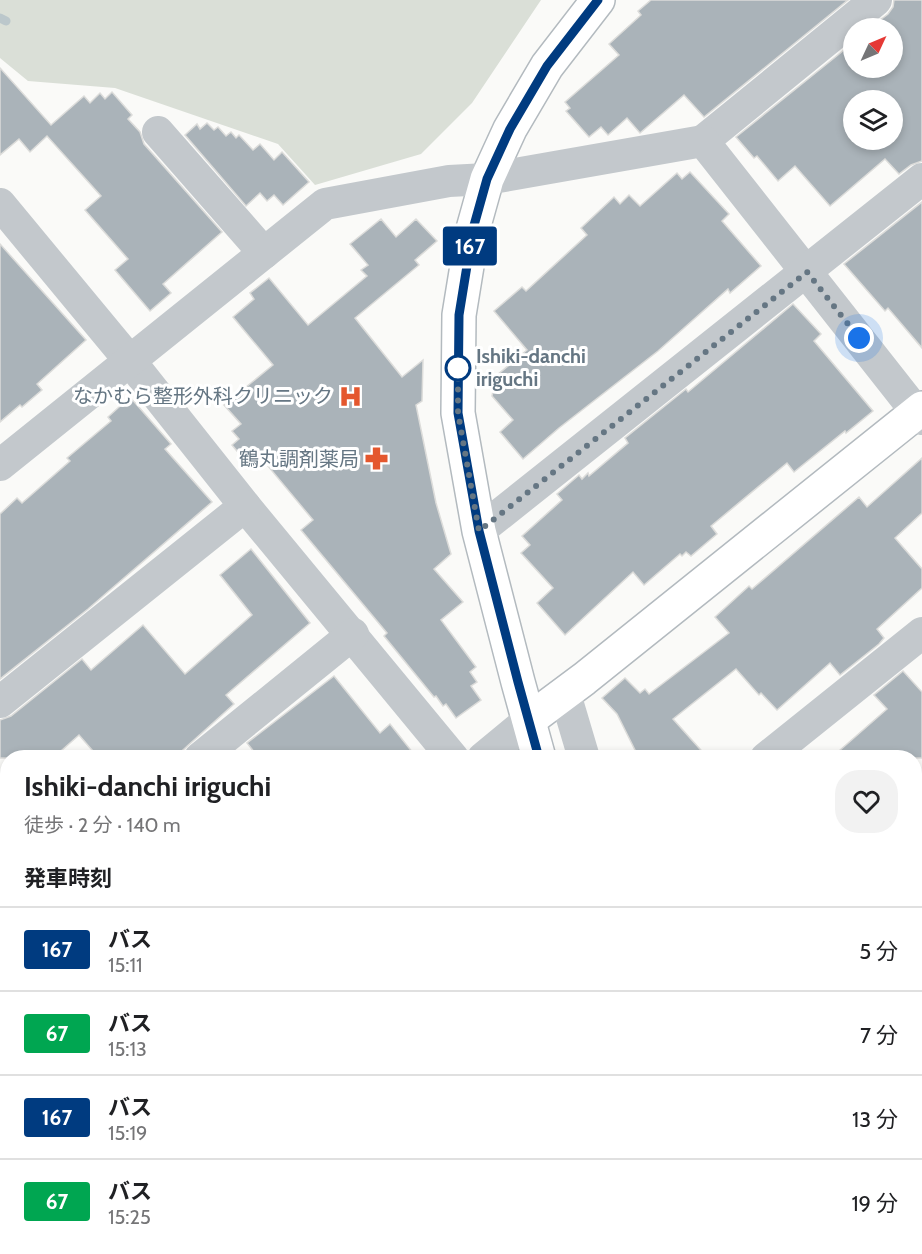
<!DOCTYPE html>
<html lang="ja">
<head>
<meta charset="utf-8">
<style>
  body { margin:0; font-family:Cabin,"Noto Sans JP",sans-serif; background:#f2f2f2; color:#202124; height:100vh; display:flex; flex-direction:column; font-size:22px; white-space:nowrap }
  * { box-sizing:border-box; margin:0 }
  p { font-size:20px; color:#757577 }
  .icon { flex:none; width:33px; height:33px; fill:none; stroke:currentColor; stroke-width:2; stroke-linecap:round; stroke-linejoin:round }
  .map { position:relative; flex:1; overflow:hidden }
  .side { position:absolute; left:0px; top:750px; width:922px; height:504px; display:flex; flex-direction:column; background:#fff; border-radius:24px 24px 0 0; box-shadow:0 3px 9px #0003 }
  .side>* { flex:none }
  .badge { padding:0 12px; border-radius:4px; font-size:21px; line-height:39px }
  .needle { width:39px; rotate:46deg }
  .controls { position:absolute; left:843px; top:18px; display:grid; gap:12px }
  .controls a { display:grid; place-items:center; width:60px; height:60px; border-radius:50%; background:#fff; box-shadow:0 3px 9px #0003; font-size:30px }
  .you { position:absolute; width:30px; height:30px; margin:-15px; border:4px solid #fff; border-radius:50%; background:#1a73e8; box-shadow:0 0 0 9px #1a73e833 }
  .map>.badge { position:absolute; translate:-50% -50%; box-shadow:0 0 0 3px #fff }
  h2 { padding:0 24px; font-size:22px; line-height:54px }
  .round { display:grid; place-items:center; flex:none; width:63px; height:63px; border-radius:24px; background:#f2f2f2 }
  .summary { display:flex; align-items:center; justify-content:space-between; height:102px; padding:0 24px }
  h1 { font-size:28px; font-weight:700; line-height:45px }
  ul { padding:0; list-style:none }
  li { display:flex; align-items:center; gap:18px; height:84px; padding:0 24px; border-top:2px solid #e0e0e0 }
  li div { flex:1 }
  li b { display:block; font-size:22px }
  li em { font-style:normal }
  li .badge { min-width:66px; font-weight:700; text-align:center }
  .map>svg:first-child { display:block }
</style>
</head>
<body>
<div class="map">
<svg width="922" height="1254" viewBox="0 0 922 1254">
  <rect width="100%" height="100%" fill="#fafaf8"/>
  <g fill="#dadfd7">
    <path d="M0,0H541L472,103L421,154L315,185L278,144L115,88L28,81L0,58Z"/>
    <path d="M778,1246L780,1249L776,1254H579L575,1247Z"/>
  </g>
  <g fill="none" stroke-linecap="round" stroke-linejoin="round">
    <path stroke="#bbc7cb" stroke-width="9" d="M0,18L6,21"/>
  </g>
  <g fill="#aab3b9" stroke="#dcdcda" stroke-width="1.5" fill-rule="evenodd">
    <path d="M651,0H848L704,117L684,95L640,133L627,118L608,135L601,127L589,137L566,111L570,108L565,102L619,55L609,44L641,15L638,11Z"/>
    <path d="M894,0H922V161L911,165L899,174L885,159L830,206L795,166L778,181L757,156L754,158L736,137L854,42V68H892V28H870L888,14L893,7ZM854,100H892V140H854Z"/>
    <path d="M0,68L51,125L84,96L90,103L100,93L105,99L112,92L132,115L128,119L140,132L144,144L222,232L163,284L171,293L150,311L115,270L128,259L85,210L101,196L47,136L30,152L19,139L0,155Z"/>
    <path d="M207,123L214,130L218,127L226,136L231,132L236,138L239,135L253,150L260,144L274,160L282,152L309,182L283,205L274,195L267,201L260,193L246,206L185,135L197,124L200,129Z"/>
    <path d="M690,172L729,214L722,221L761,266L730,293L728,289L658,351L559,428L523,459L500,432L513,420L492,396L496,376L527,350L494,311L522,287L526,291L587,235L581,228L614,197L620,204L629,195L640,206L677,173L682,179Z"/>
    <path d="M922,202V348L888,308L885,311L844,264Z"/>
    <path d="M381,219L396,237L416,219L437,241L415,260L419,265L355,318L402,377L423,360L422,401L416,405L436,503L451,554L434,569L463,602L441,620L476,667L470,672L477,682L471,686L481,700L456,718L446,704L443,706L436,696L434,697L384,636L387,633L301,530L313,520L263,460L252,469L232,445L239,439L232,431L241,424L224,405L273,365L233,317L254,299L250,293L269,278L308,325L367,276L361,270L368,265L350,244Z"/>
    <path d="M0,244L86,340L37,384L42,390L22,407L20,405L0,422Z"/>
    <path d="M793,304L821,334L814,341L873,411L846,433L845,431L794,472L787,463L711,526L717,534L691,556L686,552L682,556L680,554L644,585L633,572L565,635L537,603L553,588L521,553L530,545L522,536L562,500L557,494L579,475L582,479L588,473L589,476L628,443L625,438L686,389L688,392Z"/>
    <path d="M130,397L171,444L165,449L212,502L88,609L0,679V514L17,498L22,503L70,461L67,458L111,421L108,417Z"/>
    <path d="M922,458V513L895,538L922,569V588L877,629L884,638L879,644L840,675L830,663L777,710L761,693L759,695L736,669L673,719L708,758H639L617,714L602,698L625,678L640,693L645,689L649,694L729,633L715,617L749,586L752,589L859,497L867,507Z"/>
    <path d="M251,549L310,623L226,695L234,704L174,758H99L79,735L53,758H0V720L11,716L82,659L91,670L143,625L185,674L252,615L220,575Z"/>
    <path d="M903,671L922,692V758H831L887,709L874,695Z"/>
    <path d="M334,676L380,733L390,724L417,758H259L247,743Z"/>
  </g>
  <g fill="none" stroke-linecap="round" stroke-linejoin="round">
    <defs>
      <g id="secondary">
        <path d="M529,720L584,679L922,408"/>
        <path d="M539,758L518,682L479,531L458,413L459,315L473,229L487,179L510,129L547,66L598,0"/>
        <path d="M510,1254L513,1246"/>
      </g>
    </defs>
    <use href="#secondary" stroke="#b3babf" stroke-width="36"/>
    <g stroke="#c3c8cc" stroke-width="32">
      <path d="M158,132L264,253"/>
      <path d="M703,141L876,0"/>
      <path d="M0,204L130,361L245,506L453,758"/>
      <path d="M0,465L325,204L449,181L487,179L703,141L922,419"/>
      <path d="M479,531L922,179"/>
      <path d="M565,694L584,758"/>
      <path d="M0,702L245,506"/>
      <path d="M200,758L353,634"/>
      <path d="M483,758L529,720"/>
      <path d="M766,758L922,633"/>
      <path d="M915,857L922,851"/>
      <path d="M0,919L8,913"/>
      <path d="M915,1075L922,1069"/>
      <path d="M0,1145L8,1139"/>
      <path d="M899,1246L905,1254"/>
      <path d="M268,1254L279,1246"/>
    </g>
    <use href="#secondary" stroke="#fff" stroke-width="33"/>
  </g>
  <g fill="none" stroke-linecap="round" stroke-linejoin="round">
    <defs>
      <path id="line" d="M539,758L518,682L479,531L458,413L459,315L473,229L487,179L510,129L547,66L598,0"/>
    </defs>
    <use href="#line" stroke="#fff" stroke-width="14"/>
    <use href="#line" stroke="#003b80" stroke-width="9"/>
    <path stroke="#657683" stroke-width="6" stroke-dasharray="0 10.8" d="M458,368V413L479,531L807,272L859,338"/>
  </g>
  <defs>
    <symbol id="hospital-bare" viewBox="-9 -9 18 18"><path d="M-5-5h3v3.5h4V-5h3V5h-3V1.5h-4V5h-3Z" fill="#e4572e" stroke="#fff" stroke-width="2.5" paint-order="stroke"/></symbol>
    <symbol id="pharmacy-bare" viewBox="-9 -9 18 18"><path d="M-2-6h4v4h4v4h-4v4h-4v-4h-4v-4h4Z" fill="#e4572e" stroke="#fff" stroke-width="2.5" paint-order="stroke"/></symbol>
  </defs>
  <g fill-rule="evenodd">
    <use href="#hospital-bare" x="334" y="380" width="33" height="33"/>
    <use href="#pharmacy-bare" x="360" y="442" width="33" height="33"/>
  </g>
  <circle fill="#fff" stroke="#003b80" stroke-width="3" cx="458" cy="368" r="12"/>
  <g text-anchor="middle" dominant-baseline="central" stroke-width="6" stroke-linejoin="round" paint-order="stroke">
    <g font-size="20" font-weight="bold" fill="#657683" stroke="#fff" text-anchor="start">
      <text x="476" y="356">Ishiki-danchi<tspan x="476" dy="23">iriguchi</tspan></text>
    </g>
    <g font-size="20" fill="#657683" stroke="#fff" text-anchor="end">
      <text x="333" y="396">なかむら整形外科クリニック</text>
      <text x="359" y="459">鶴丸調剤薬局</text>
    </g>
  </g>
</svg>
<div class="controls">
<a><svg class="needle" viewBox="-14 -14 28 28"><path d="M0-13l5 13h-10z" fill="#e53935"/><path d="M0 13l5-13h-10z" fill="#757577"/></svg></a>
<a><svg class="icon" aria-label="layers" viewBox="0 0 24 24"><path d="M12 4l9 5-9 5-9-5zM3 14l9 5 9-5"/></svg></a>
</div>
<div class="you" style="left:859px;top:338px"></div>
<b class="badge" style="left:470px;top:246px;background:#003b80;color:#fff">167</b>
<section class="side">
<div class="summary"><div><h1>Ishiki-danchi iriguchi</h1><p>徒歩 · 2 分 · 140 m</p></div><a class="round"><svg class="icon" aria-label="heart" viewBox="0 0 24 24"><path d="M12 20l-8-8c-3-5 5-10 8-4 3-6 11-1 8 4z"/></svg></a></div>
<h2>発車時刻</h2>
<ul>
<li><span class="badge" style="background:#003b80;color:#fff">167</span><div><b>バス</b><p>15:11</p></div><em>5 分</em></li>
<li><span class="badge" style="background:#00a651;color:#fff">67</span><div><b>バス</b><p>15:13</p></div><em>7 分</em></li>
<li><span class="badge" style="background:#003b80;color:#fff">167</span><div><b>バス</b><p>15:19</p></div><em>13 分</em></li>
<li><span class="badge" style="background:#00a651;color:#fff">67</span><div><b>バス</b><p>15:25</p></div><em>19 分</em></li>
</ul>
</section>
</div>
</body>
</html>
